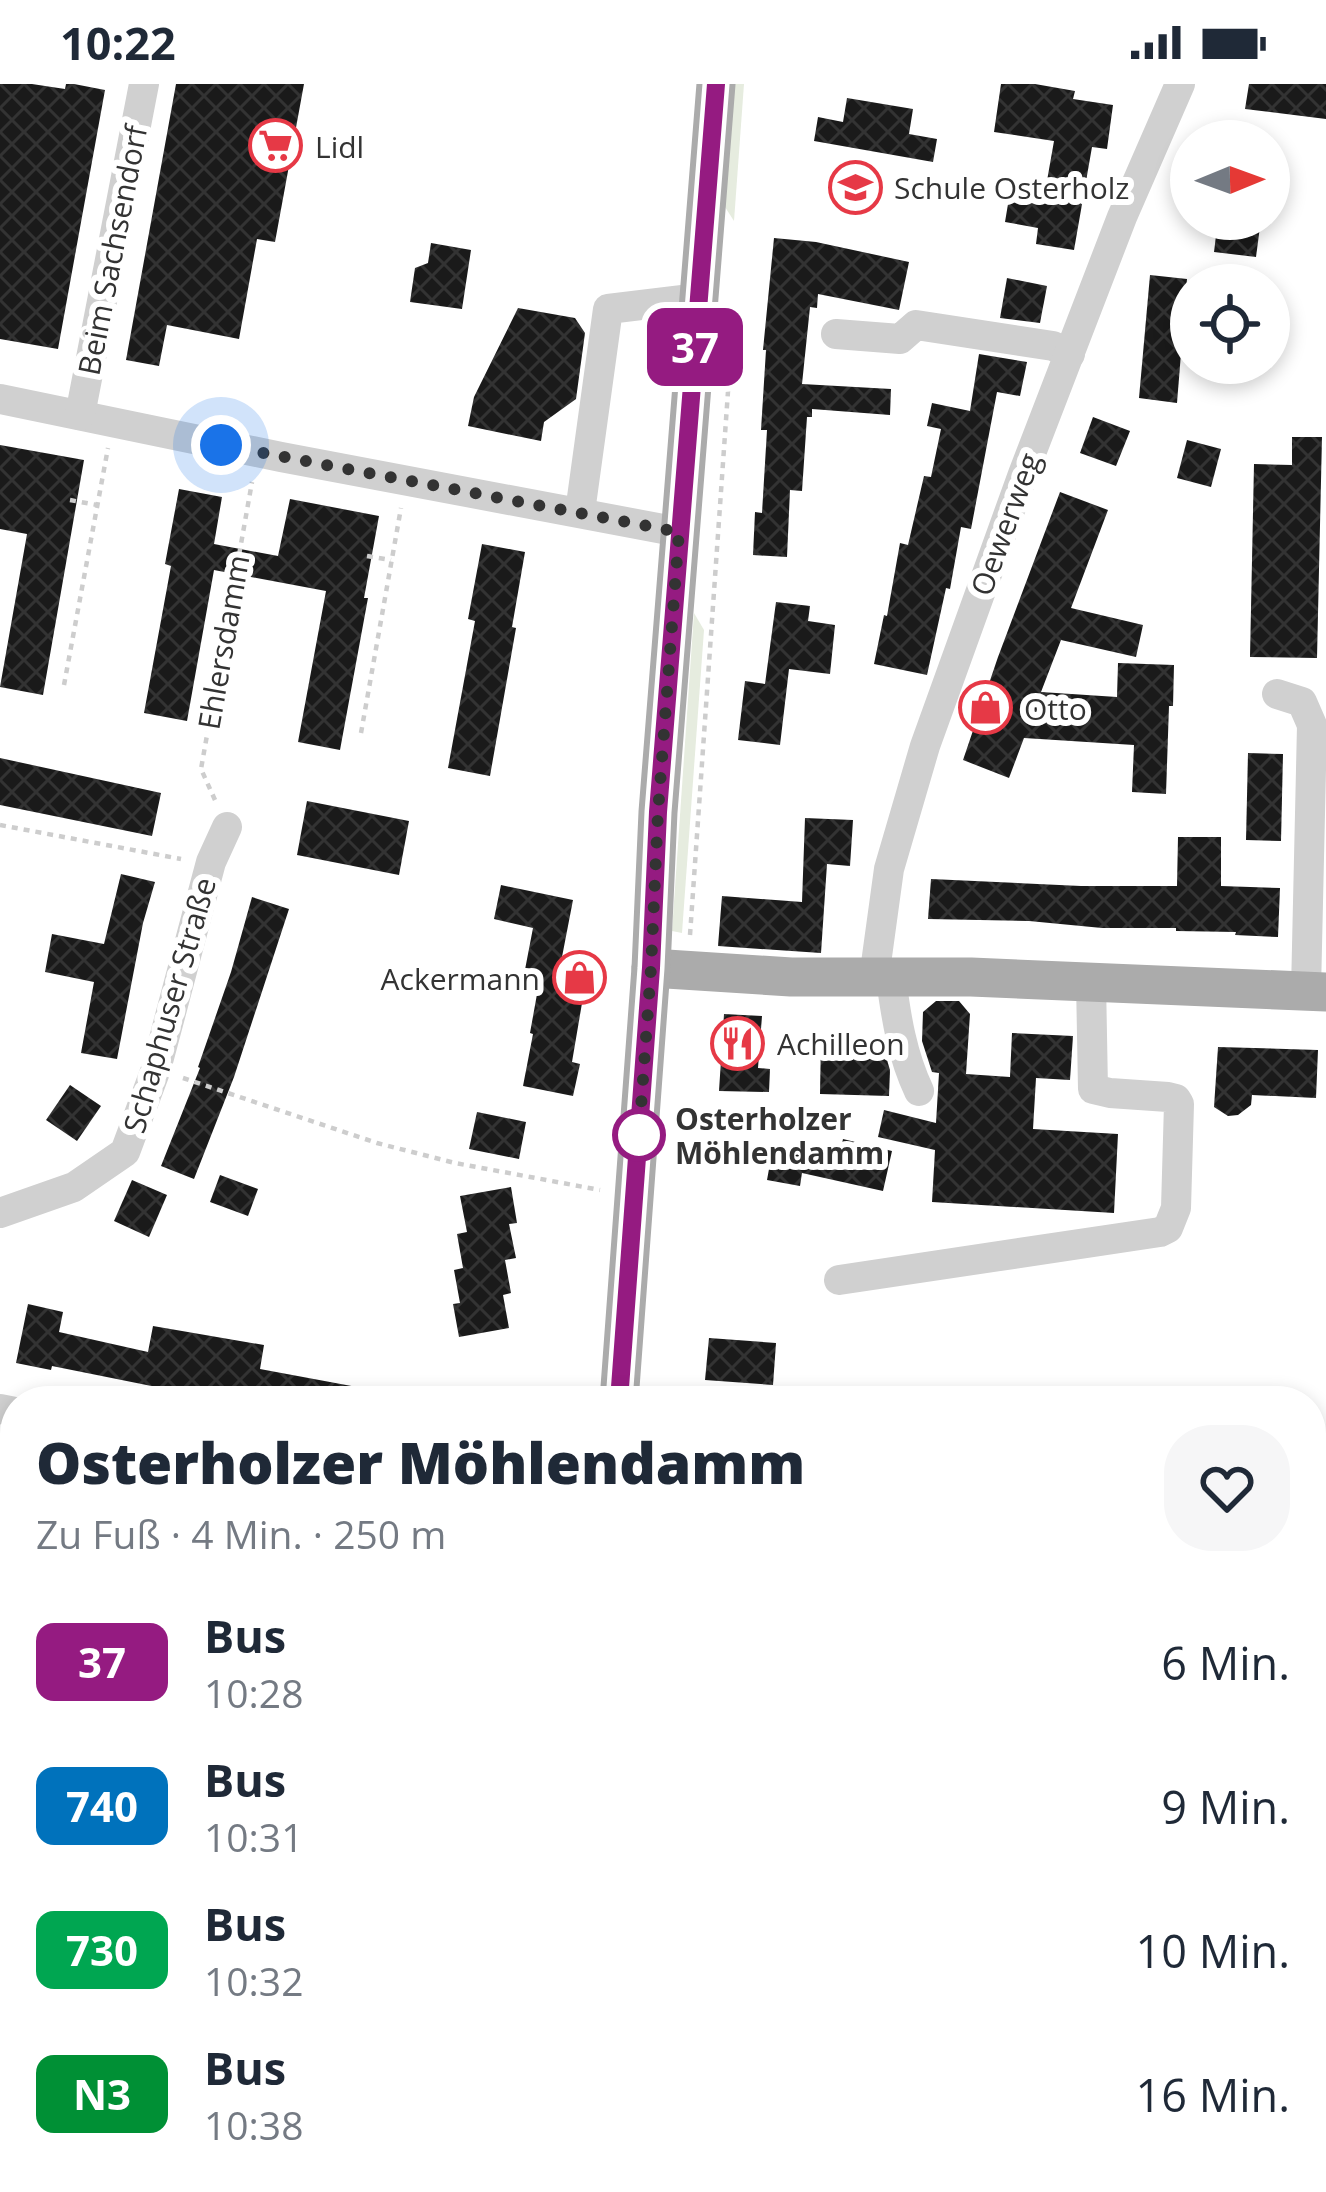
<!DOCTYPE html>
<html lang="de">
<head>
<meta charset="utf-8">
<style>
  body { margin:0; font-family:"Open Sans",sans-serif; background:#f6f6f7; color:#1f2937; height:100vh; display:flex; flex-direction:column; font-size:45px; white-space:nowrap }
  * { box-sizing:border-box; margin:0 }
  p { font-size:39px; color:#747a83 }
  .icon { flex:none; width:66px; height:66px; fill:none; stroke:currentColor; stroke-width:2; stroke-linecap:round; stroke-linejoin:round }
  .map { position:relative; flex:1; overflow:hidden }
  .sheet { position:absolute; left:0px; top:1302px; width:1326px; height:807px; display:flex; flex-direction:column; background:#fff; border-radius:48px 48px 0 0; box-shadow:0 6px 18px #0003 }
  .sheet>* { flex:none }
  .badge { padding:0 24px; border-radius:18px; font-size:42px; line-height:78px }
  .needle { width:78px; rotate:89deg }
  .tools { position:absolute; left:1170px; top:36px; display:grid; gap:24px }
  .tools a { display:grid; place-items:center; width:120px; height:120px; border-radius:50%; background:#fff; box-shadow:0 6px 18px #0003; font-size:60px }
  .you { position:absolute; width:60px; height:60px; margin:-30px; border:9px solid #fff; border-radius:50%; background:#1a73e8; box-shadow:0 0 0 18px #1a73e833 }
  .map>.badge { position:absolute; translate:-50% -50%; box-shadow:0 0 0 6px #fff }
  .round { display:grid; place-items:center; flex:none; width:126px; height:126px; border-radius:48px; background:#f6f6f7 }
  .head { display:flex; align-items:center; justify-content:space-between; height:204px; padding:0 36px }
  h1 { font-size:57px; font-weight:800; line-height:90px }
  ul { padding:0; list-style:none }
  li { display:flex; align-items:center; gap:36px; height:144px; padding:0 36px }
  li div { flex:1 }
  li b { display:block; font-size:45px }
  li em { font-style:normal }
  li .badge { min-width:132px; font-weight:700; text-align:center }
  .status { display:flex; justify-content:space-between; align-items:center; height:84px; padding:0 60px; background:#fff; direction:ltr }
  .status svg { height:33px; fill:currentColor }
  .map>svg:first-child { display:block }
</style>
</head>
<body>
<div class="status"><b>10:22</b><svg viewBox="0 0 49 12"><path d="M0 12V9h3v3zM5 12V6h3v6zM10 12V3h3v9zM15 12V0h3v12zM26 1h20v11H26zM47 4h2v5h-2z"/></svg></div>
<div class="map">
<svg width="1326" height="2108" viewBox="0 0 1326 2108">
  <defs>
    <pattern id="building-cross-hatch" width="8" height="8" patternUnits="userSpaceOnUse" patternTransform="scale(3)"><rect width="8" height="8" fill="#1a1a1a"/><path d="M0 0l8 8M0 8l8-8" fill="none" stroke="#333"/></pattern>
  </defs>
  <rect width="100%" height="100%" fill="#fff"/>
  <g fill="#e6ecdf">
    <path d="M734,0H744L734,137L725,123Z"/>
    <path d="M694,529L704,546L682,849L672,847Z"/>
    <path d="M590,2094H1311L1312,2108H587Z"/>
  </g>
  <g fill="url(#building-cross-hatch)">
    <path d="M0,0H32L65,5L66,0H74L105,6L58,265L0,255Z"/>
    <path d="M176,0H304L275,158L257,155L239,255L167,241L159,282L126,276Z"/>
    <path d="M1001,0H1035L1075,7L1073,15L1113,21L1107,65L1092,63L1074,166L1036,160L1038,144L1005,138L1011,102L1045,108L1054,57L994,48Z"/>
    <path d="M1249,0H1326V35L1245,25Z"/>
    <path d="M847,14L913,25L909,50L937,55L933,78L814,57L818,33L843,38Z"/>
    <path d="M1218,135H1261L1256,173L1214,168Z"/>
    <path d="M774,154L816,158L909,178L899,226L818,210L817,224L810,223L802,300L891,305L890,331L812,325V333H807L802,407L790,406L787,473L753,471L755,428L762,429L767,346H761L766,266H763Z"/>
    <path d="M431,159L471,166L462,225L410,218L415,184L428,179Z"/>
    <path d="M1150,191L1187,195L1177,319L1139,314Z"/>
    <path d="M1007,194L1047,202L1040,239L1000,234Z"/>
    <path d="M518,224L575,234L585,249L576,315L544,338L541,357L468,342L474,313Z"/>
    <path d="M979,270L1027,278L1020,312L997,308L971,445L961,443L950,505L946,504L927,591L874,580L884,531L887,532L900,459L908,461L924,392L931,393L941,345L927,342L932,319L970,327Z"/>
    <path d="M1093,333L1130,347L1116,382L1080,369Z"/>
    <path d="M1292,353H1322L1317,574L1250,573L1254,380L1292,381Z"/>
    <path d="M1187,356L1221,365L1211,403L1177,394Z"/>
    <path d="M0,361L84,376L43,611L0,603L27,450L0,445Z"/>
    <path d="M179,405L222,413L214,460L278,472L290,415L379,432L364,514H368L340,666L298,658L326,507L214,486L187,637L144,629L171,482L165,480Z"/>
    <path d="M1060,408L1108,426L1071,524L1143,541L1136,573L1061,556L1041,608L1117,613L1118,579L1174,581L1173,622H1169L1166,710L1132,708L1134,661L1024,654L1009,694L963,676L998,573Z"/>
    <path d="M482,460L525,468L512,543L516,544L490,692L448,684L475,537L468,535Z"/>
    <path d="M776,518L810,522L808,537L835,541L830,590L789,585L780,661L738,656L745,597L765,600Z"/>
    <path d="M1248,669L1283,670L1281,757L1246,756Z"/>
    <path d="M0,674L161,709L152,752L0,721Z"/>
    <path d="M307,717L409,737L399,791L297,771Z"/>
    <path d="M805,734L853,736L850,782L827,780L821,869L718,862L722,812L802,818Z"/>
    <path d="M1178,753H1221V802L1280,804L1278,853L1235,851L1236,848L1176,847V844H1102L1029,837L928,835L931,795L1081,802H1177Z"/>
    <path d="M121,790L155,798L143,839L117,975L81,969L94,898L45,888L52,850L104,860Z"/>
    <path d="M501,801L573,816L562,873L589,878L572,978L580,980L573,1012L523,1002L533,950L530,949L539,899L523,896L533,844L494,835Z"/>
    <path d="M252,813L289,825L234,993L194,1095L161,1082L200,984L198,983L231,888Z"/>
    <path d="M936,917H959L970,930L966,990L1010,993L1012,949L1073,952L1070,996L1036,994L1033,1045L1118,1050L1114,1129L932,1118L935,1066L878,1053L884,1026L936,1039L939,989L932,988L922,957L923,928Z"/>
    <path d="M724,930L762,932L758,984L770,985L769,1008L719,1007Z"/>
    <path d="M821,954L881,956L890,986L889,1012L820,1010Z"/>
    <path d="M1218,963L1318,966L1316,1014L1252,1011L1251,1021L1238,1031L1228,1032L1214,1023Z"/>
    <path d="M70,1001L101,1022L77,1057L46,1036Z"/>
    <path d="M477,1028L526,1038L519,1075L469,1065Z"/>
    <path d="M843,1055L892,1067L883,1107L802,1089L800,1102L767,1096L773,1063L838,1076Z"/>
    <path d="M220,1091L258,1105L248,1132L210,1118Z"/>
    <path d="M132,1096L167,1111L149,1153L114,1137Z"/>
    <path d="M511,1103L517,1139L509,1140L516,1174L505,1176L511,1209L503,1211L509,1244L459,1253L453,1220L460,1219L454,1186L463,1184L457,1150L467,1148L460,1112Z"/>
    <path d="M28,1220L63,1228L59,1248L148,1268L153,1242L264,1261L260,1285L373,1306L372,1317H226L52,1282L51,1286L16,1279Z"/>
    <path d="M709,1254L776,1259L773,1301L705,1296Z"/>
  </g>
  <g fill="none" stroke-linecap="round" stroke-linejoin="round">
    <g stroke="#cdcdcd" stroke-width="4.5" stroke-dasharray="6 6" stroke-linecap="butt">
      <path d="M70,416L97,421"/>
      <path d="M367,472L391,476"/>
      <path d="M64,601L108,364"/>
      <path d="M361,649L401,424"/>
      <path d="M215,716L201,685L252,398"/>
      <path d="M0,741L181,775"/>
      <path d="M690,851L729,293"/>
      <path d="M183,994L377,1059L455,1079L600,1106"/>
      <path d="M0,1679H15"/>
      <path d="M0,1755L15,1754"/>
      <path d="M463,2094L476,2108"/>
      <path d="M1055,2094L1120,2108"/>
      <path d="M426,2108L427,2094"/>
      <path d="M570,2108L573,2094"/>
      <path d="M723,2108L728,2094"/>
      <path d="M844,2108L846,2094"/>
      <path d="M958,2108L960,2094"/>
    </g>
    <g stroke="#d0d0d0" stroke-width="30">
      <path d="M836,250L900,255L916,241L1053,262L1070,270"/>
      <path d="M0,315L281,373L679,448"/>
      <path d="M80,331L144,0"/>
      <path d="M580,428L608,225L699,214"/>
      <path d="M1277,610L1302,618L1312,641L1306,907"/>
      <path d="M874,894L889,785L925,662L1023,390L1122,133L1180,0"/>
      <path d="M891,894C896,933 902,971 919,1007"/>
      <path d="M0,1129L74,1103L125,1068L156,985L211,778L227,743"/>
      <path d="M839,1196L1160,1148L1168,1144L1176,1124L1179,1020L1176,1015L1168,1013L1110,1009L1093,1005L1091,897"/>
      <path d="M0,1325L15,1328"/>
      <path d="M1311,1569L1326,1575"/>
      <path d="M0,2020L15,2022"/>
      <path d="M142,2108L145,2094"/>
    </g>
    <g stroke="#ababab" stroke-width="39">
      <path d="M651,884L791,893H971L1326,908"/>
      <path d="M619,1317L651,884L658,728L716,0"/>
      <path d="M530,2108L533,2094"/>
    </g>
  </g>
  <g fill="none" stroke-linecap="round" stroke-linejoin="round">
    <defs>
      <path id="line" d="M619,1317L651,884L658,728L716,0"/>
    </defs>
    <use href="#line" stroke="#fff" stroke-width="27"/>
    <use href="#line" stroke="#951b81" stroke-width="18"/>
    <path stroke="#333" stroke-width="12" stroke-dasharray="0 21.6" d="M221,361L679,448L658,728L651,884L639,1051"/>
  </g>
  <defs>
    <symbol id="supermarket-ring" viewBox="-11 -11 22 22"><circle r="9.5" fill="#fff" stroke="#e63946" stroke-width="1.5"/><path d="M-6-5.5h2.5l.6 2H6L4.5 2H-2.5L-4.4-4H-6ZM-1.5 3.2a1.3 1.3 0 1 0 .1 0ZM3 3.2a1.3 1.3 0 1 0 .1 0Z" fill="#e63946"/></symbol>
    <symbol id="school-ring" viewBox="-11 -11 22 22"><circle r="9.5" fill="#fff" stroke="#e63946" stroke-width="1.5"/><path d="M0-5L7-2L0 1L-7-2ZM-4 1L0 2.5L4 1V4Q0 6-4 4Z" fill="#e63946"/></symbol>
    <symbol id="shop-ring" viewBox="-11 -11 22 22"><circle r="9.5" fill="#fff" stroke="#e63946" stroke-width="1.5"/><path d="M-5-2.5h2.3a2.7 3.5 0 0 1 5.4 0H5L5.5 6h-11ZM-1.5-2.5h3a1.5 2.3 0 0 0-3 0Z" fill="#e63946"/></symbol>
    <symbol id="restaurant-ring" viewBox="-11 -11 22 22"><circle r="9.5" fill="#fff" stroke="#e63946" stroke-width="1.5"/><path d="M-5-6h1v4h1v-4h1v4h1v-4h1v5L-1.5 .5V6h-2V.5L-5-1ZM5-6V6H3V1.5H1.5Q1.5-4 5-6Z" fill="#e63946"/></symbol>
  </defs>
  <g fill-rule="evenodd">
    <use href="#supermarket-ring" x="246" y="32" width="59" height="59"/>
    <use href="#school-ring" x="826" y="74" width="59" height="59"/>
    <use href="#shop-ring" x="956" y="594" width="59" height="59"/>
    <use href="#shop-ring" x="550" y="864" width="59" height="59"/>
    <use href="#restaurant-ring" x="708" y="930" width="59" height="59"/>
  </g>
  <circle fill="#fff" stroke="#951b81" stroke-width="6" cx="639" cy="1051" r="24"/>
  <g text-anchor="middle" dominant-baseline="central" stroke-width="12" stroke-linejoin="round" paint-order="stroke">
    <g font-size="30" fill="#333" stroke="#fff" text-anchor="start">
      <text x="315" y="62">Lidl</text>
      <text x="894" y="103">Schule Osterholz</text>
      <text x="1024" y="624">Otto</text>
      <text x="540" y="894" text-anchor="end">Ackermann</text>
      <text x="777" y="959">Achilleon</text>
    </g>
    <g font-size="30" fill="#333" stroke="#fff">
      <text transform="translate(112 166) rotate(-79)">Beim Sachsendorf</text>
      <text transform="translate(1005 440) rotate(-70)">Oewerweg</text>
      <text transform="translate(223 558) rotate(-80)">Ehlersdamm</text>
      <text transform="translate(169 921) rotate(-74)">Schaphuser Straße</text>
    </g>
    <g font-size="30" font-weight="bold" fill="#333" stroke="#fff" text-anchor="start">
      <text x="675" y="1034">Osterholzer<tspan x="675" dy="34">Möhlendamm</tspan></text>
    </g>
  </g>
</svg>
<div class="tools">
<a><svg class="needle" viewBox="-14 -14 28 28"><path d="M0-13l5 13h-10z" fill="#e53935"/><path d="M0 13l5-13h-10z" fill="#747a83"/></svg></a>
<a><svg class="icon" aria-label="locate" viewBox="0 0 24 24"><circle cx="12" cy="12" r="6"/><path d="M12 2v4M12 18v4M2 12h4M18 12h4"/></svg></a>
</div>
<div class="you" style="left:221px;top:361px"></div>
<b class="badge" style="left:695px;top:263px;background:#951b81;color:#fff">37</b>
<section class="sheet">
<div class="head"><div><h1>Osterholzer Möhlendamm</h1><p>Zu Fuß · 4 Min. · 250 m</p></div><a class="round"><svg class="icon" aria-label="heart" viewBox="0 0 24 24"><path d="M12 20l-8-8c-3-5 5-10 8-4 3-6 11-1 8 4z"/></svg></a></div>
<ul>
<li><span class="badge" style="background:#951b81;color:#fff">37</span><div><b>Bus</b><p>10:28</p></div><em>6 Min.</em></li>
<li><span class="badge" style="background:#0072bc;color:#fff">740</span><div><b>Bus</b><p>10:31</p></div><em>9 Min.</em></li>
<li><span class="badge" style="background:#00a651;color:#fff">730</span><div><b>Bus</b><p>10:32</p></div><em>10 Min.</em></li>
<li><span class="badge" style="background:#009035;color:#fff">N3</span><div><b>Bus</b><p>10:38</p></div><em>16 Min.</em></li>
</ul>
</section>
</div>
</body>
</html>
